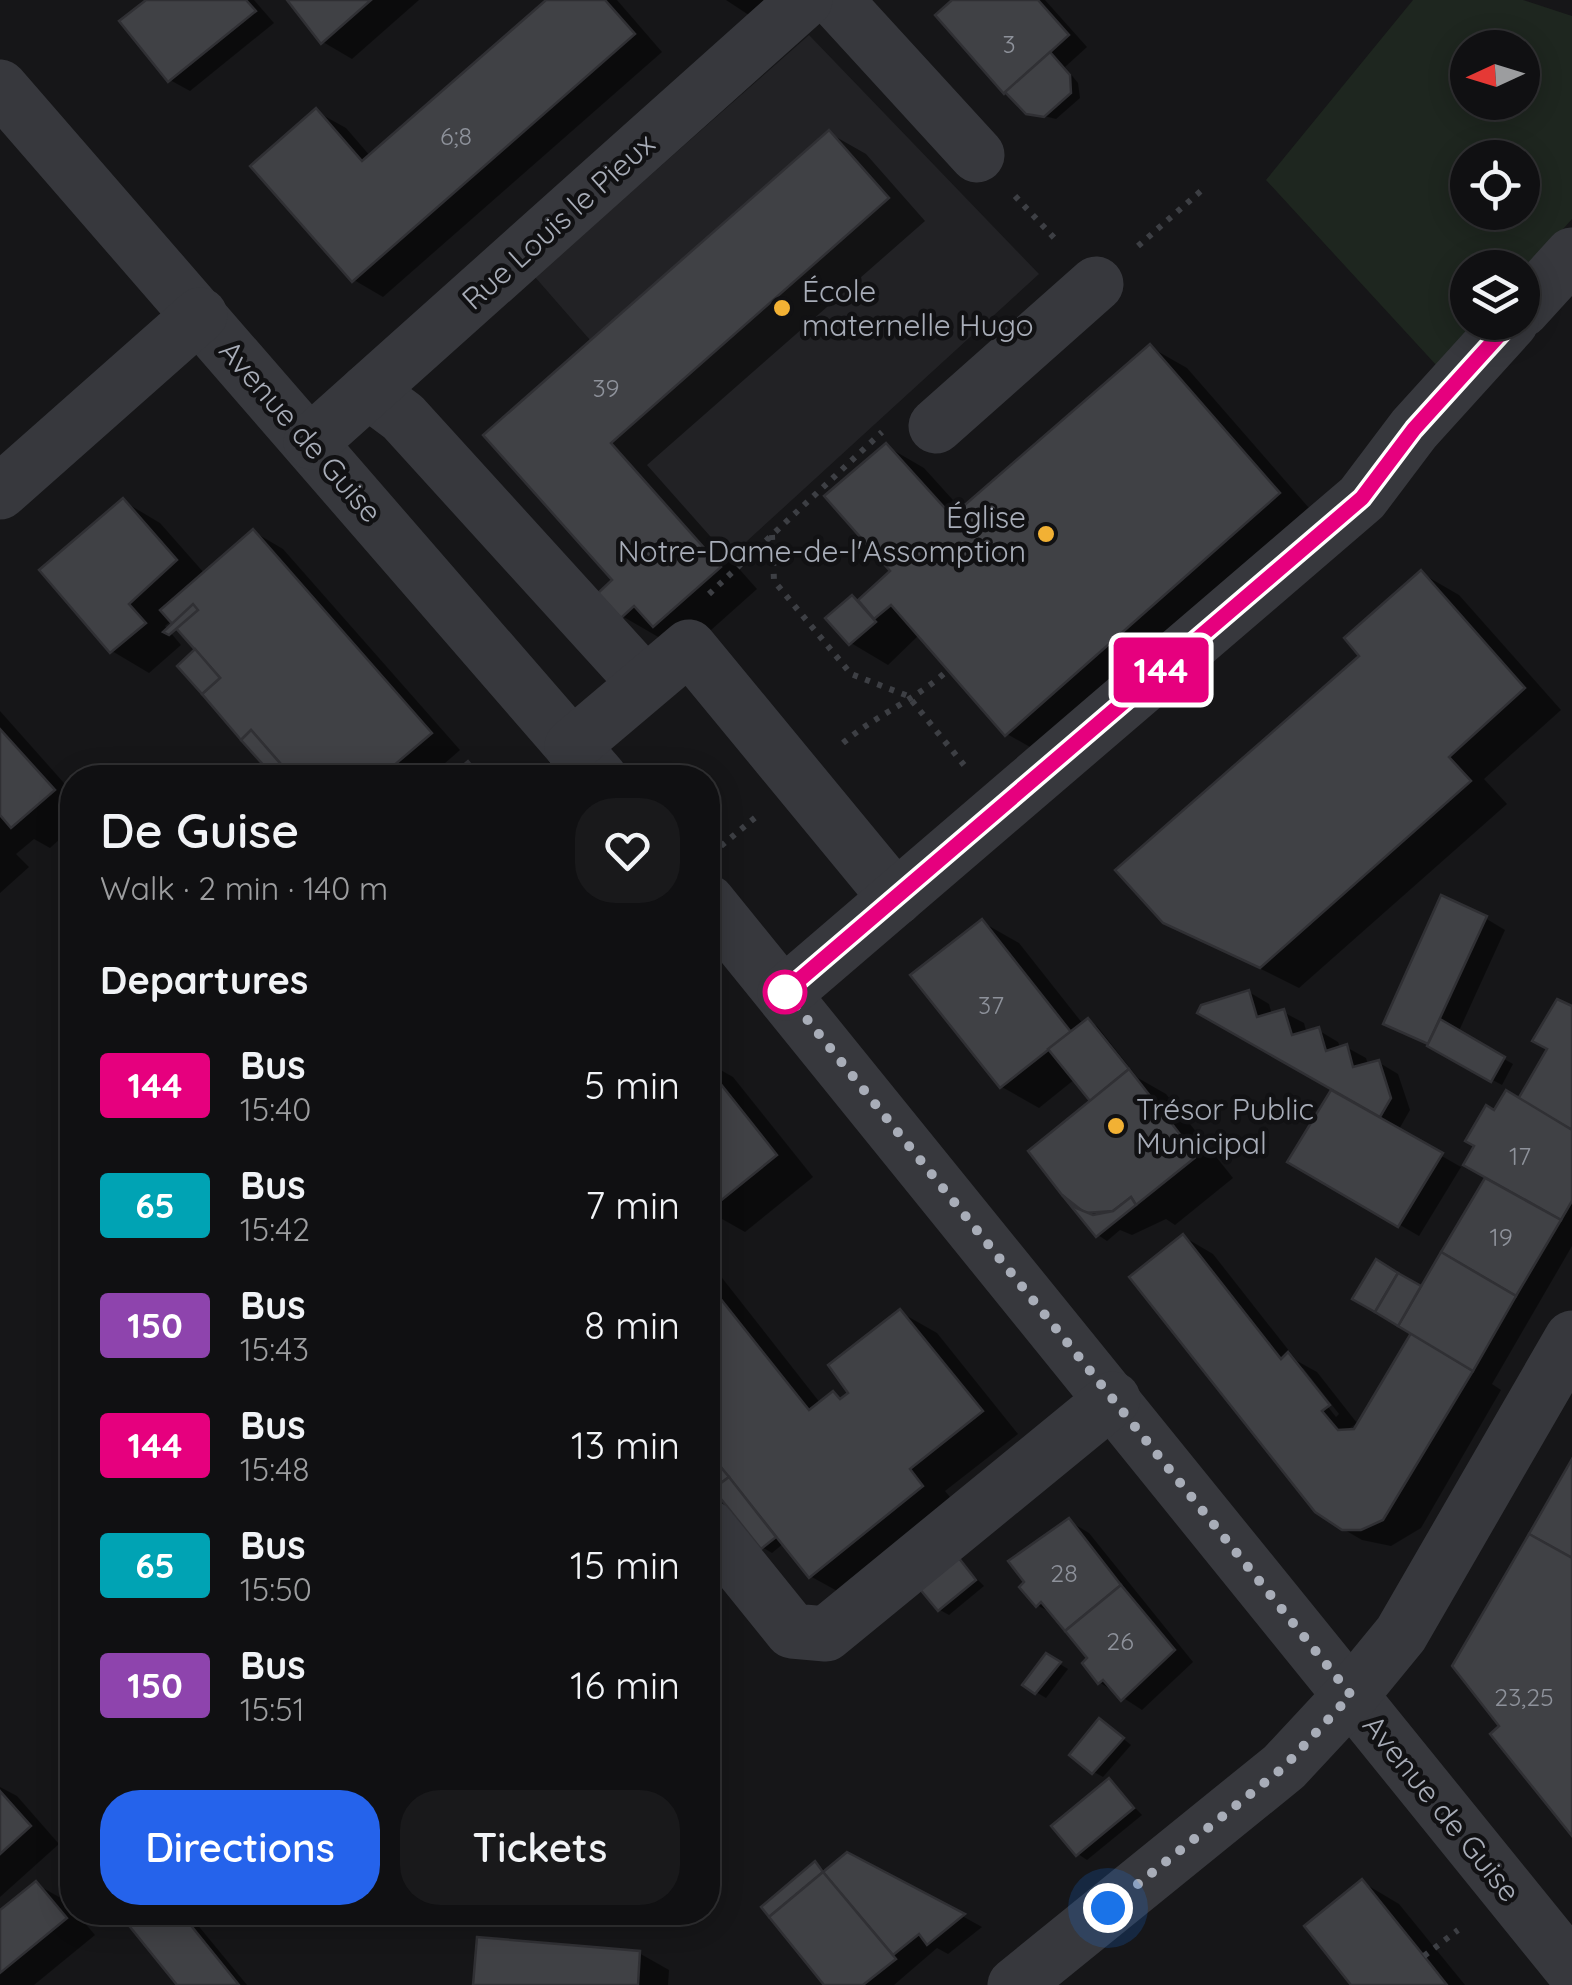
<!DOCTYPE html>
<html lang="en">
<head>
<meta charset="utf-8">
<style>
  body { margin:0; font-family:Quicksand,sans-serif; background:#19191b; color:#f1f3f6; height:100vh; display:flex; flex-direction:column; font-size:38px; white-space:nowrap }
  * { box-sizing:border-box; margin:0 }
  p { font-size:32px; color:#9c9d9f }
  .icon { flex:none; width:55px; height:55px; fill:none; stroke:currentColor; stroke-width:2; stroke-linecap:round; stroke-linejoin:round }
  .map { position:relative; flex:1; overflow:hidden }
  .drawer { position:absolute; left:60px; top:765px; width:660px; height:1160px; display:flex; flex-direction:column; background:#101012; border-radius:40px; box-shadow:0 5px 25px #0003,0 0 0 2px #303032 }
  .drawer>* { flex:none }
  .badge { padding:0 20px; border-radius:8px; font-size:35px; line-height:65px }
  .needle { width:65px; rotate:266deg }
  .fabs { position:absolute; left:1450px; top:30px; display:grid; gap:20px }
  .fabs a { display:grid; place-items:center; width:90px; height:90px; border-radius:50%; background:#101012; box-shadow:0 5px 25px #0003,0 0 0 2px #303032; font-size:50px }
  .you { position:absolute; width:50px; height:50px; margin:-25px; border:8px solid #fff; border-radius:50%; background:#1a73e8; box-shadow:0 0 0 15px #1a73e833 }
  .map>.badge { position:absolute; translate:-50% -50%; box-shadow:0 0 0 5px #fff }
  h2 { padding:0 40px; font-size:38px; line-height:90px }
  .round { display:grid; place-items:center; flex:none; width:105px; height:105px; border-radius:40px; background:#19191b }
  .overview { display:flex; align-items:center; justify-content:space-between; height:170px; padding:0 40px }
  h1 { font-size:48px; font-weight:600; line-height:75px }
  .cta { display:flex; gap:20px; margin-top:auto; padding:20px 40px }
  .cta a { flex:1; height:115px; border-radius:40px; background:#2563eb; color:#fff; font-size:40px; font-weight:600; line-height:115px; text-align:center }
  .cta a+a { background:#19191b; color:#f1f3f6 }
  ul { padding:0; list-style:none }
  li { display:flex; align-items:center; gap:30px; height:120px; padding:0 40px }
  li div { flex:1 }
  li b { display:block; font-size:38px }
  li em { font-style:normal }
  li .badge { min-width:110px; font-weight:700; text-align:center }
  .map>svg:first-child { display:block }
</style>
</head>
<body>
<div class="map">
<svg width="1572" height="1985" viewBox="0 0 1572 1985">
  <rect width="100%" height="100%" fill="#161618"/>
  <path fill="#222225" d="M809,35L1039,274L653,627L634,606L621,618L598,593L612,580L483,435L590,340L535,277Z"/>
  <path fill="#1e261f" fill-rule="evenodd" d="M1413,0H1523L1572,16V219L1523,274L1522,268H1468V322L1478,323L1438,367L1266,180ZM1468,48H1522V102H1468ZM1468,158H1522V212H1468Z"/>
  <g fill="#0007" fill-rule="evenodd">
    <path d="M150,0H254L274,23L190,91L170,80Z"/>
    <path d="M290,0H419L352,59L323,42Z"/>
    <path d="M549,0H617L662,52L383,297L354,280L254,166L317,112L346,128L371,157Z"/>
    <path d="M726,0H803L770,29Z"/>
    <path d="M956,0H1045L1087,47L1065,67L1078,83L1080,98L1056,119L1028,112Z"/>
    <path d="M829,133L866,154L925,221L647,465L757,589L692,647L660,638L622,616L616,580L487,435Z"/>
    <path d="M1150,347L1187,368L1316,516L1044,755L1007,734L920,634L888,665L851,643L853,598L859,602L894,571L886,446L924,468L962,510Z"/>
    <path d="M123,501L160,523L205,574L254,532L283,549L460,750L428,778H278L198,650L172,620L165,626L181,645L149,673L112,651L43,570Z"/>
    <path d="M1421,573L1459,595L1561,710L1484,779L1507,804L1299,988L1164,921Z"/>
    <path d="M0,711L72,792V828L50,848L34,839L16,854L29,867L0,893Z"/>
    <path d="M1485,918L1505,930L1458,1033L1513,1064L1502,1085L1386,1023Z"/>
    <path d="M982,922L1019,943L1083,1024L1088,1021L1097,1026L1138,1078L1166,1094L1233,1178L1175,1225L1166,1219L1132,1235L1120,1230L1107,1241L1098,1235L1031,1151L1094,1101L1075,1079L1039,1108L1002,1087L913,975Z"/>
    <path d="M1249,992L1269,1004L1272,1015L1283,1012L1304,1023L1307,1034L1318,1030L1338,1042L1341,1049L1346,1047L1366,1058L1368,1065L1378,1062L1398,1074L1410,1110L1398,1131L1461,1167L1419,1236L1290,1161L1334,1089L1200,1012Z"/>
    <path d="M1572,1011V1246L1492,1384L1501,1390L1421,1528L1391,1546L1362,1540L1331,1522L1184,1237L1213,1254L1297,1361L1317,1372L1357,1423L1350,1428L1353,1432L1414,1333L1356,1298L1377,1262L1422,1289L1488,1177L1495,1113L1520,1101ZM1297,1368H1303L1339,1414L1336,1417Z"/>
    <path d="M708,1063L733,1077L813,1177L745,1232L708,1211Z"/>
    <path d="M708,1212L718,1225L708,1234Z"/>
    <path d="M708,1260L821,1404L834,1394L843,1400L851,1393L900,1312L937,1333L1018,1434L945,1491L959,1508L848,1597L810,1576L784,1543L772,1553L762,1547L708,1477V1457L712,1453L708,1447Z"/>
    <path d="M1069,1521L1089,1533L1193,1662L1142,1710L1099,1682L1091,1658L1055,1615L1037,1605Z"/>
    <path d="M958,1560L984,1586L949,1615L940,1610Z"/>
    <path d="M1047,1656L1068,1669L1046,1698L1036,1692Z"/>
    <path d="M1109,1727L1131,1745L1103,1777L1094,1772Z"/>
    <path d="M1109,1781L1142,1815L1087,1860L1078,1854Z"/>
    <path d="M0,1787L17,1796L59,1844L0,1897Z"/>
    <path d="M848,1855L964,1917L982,1927L948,1954L937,1948L894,1985H828L816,1864L827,1872Z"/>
    <path d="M1362,1882L1399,1904L1465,1985H1354Z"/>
    <path d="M36,1884L66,1901L95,1935L34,1985H0V1914Z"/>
    <path d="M121,1912H187L247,1985H181Z"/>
    <path d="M639,1953L669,1970L668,1985H476Z"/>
  </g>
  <g fill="#404145" stroke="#303034" stroke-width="2.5">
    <path d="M146,0H246L256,11L168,82L119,21Z"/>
    <path d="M287,0H371L321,44Z"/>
    <path d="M546,0H605L635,34L352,282L250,166L316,108L362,161Z"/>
    <path d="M952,0H1038L1069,35L1004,94L935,15Z"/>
    <path d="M1050,52L1070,75L1071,93L1044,117L1026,114L1005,92Z"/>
    <path d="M829,130L889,198L611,443L721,567L653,627L634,606L621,618L598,593L612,580L483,435Z"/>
    <path d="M1150,344L1280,493L1005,736L891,605L874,619L858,600L890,571L824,496L886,443L952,516Z"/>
    <path d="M123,498L177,560L129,604L146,623L110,653L39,570Z"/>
    <path d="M253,529L432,733L379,778H293L251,730L241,740L202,694L220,678L160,610Z"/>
    <path d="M1421,570L1525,688L1449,757L1471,781L1260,968L1163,923L1115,870L1359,656L1344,638Z"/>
    <path d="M852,595L876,622L849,645L825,618Z"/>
    <path d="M193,604L198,610L169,635L163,632Z"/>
    <path d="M195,649L220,678L202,694L177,666Z"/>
    <path d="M0,729L55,790L11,828L0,815Z"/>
    <path d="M251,730L293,778H275L241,740Z"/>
    <path d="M468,761L482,778H441L456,765L460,768Z"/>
    <path d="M1441,895L1487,916L1428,1044L1383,1024Z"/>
    <path d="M982,919L1071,1032L1000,1088L910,975Z"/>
    <path d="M1249,990L1257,1017L1284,1009L1292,1035L1319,1027L1326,1051L1347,1044L1353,1067L1379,1060L1391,1098L1380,1117L1197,1013L1201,1005Z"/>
    <path d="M1557,999L1572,1006V1130L1518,1099L1547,1049L1532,1041Z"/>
    <path d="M1088,1018L1129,1069L1090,1101L1048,1049Z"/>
    <path d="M1440,1019L1505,1057L1491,1082L1427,1046Z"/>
    <path d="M708,1068L777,1155L708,1211Z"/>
    <path d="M1129,1069L1197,1156L1136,1205L1131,1197L1113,1211L1085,1213L1062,1195L1028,1151Z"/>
    <path d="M1331,1090L1443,1153L1398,1227L1287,1162Z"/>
    <path d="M1506,1090L1572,1130V1201L1561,1220L1463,1165L1474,1146L1465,1141L1486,1105L1494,1110Z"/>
    <path d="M1485,1178L1561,1220L1516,1296L1441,1252Z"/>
    <path d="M1062,1195L1076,1208L1093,1215L1113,1211L1131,1197L1136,1205L1096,1237Z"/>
    <path d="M1183,1234L1281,1359L1288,1352L1330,1405L1322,1411L1338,1430L1354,1429L1411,1333L1473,1371L1383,1520L1361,1530H1342L1315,1512L1129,1277Z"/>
    <path d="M1441,1252L1516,1296L1473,1371L1398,1326Z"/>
    <path d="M1376,1259L1398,1273L1375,1312L1352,1299Z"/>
    <path d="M1398,1273L1421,1286L1398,1326L1375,1312Z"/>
    <path d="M708,1283L809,1410L833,1391L840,1399L848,1393L828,1365L900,1309L983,1411L910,1469L923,1486L809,1578L708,1451Z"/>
    <path d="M709,1453L729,1477L713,1489L708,1481Z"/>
    <path d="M1572,1459V1558L1529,1534Z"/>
    <path d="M729,1477L776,1537L761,1549L713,1489Z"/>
    <path d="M1069,1518L1121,1585L1065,1631L1041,1602L1036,1607L1019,1587L1024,1582L1008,1561Z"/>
    <path d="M1529,1534L1572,1558V1836L1490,1734L1499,1726L1452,1666Z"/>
    <path d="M958,1557L976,1580L938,1611L919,1588Z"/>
    <path d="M1121,1585L1175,1650L1121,1701L1103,1680L1098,1684L1082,1663L1087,1658L1065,1631Z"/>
    <path d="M1046,1653L1061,1662L1035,1694L1022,1685Z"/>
    <path d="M1099,1718L1124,1738L1092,1774L1069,1755Z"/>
    <path d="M1109,1778L1134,1808L1076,1856L1051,1826Z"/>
    <path d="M0,1791L31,1826L0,1854Z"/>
    <path d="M847,1852L965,1914L927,1945L919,1934L893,1955L823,1872Z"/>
    <path d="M815,1861L823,1872L769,1917L761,1907Z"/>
    <path d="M823,1872L896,1959L863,1985H824L769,1917Z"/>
    <path d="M1362,1879L1424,1956L1447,1985H1351L1304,1926Z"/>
    <path d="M36,1881L67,1918L0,1973V1910Z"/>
    <path d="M118,1912H180L239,1985H177Z"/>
    <path d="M477,1937L640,1951L638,1985H473Z"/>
  </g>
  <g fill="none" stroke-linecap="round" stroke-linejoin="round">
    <g stroke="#3d3f44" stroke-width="6" stroke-dasharray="5 8" stroke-linecap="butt">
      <path d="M1015,196L1058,242"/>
      <path d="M1138,246L1202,190"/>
      <path d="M772,535L774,581L851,674L908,696L964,765"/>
      <path d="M709,594L882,432"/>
      <path d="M843,743C876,715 917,699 948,670"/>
      <path d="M721,846L757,816"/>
      <path d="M1424,1956L1458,1930"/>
    </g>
    <g stroke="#37383d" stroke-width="55">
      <path d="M835,0L977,155"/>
      <path d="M0,87L600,778"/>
      <path d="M1522,310L1572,255"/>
      <path d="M368,391L403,417L645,683"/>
      <path d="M936,426L1096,284"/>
      <path d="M311,442L805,0"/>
      <path d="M0,492L200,315"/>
      <path d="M572,746L689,647L896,898"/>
      <path d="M708,902L1572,1969"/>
      <path d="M785,993L1362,498L1414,429L1511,322"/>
      <path d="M708,1527L792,1631L826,1634L1113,1399"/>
      <path d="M1015,1985L1284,1767L1351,1695L1401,1634L1572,1338"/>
    </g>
  </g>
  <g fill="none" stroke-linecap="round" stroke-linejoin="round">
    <defs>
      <path id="line" d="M785,992L1362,498L1414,429L1511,322"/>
    </defs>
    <use href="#line" stroke="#fff" stroke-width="22"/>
    <use href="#line" stroke="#e6007e" stroke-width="15"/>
    <path stroke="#a8adb8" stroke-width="10" stroke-dasharray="0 18" d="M785,992L1351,1695L1284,1767L1108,1908"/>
  </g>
  <g fill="#f2b134" stroke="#111113" stroke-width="4">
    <circle cx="782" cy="308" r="10"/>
    <circle cx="1046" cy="534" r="10"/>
    <circle cx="1116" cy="1126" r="10"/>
  </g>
  <circle fill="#fff" stroke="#e6007e" stroke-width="5" cx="785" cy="992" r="20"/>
  <g text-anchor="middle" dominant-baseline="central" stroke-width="9" stroke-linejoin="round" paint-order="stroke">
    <g font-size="25" fill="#8e929b">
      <text x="1009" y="43">3</text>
      <text x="456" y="135">6;8</text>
      <text x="606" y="387">39</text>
      <text x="991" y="1004">37</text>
      <text x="1520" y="1155">17</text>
      <text x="1501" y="1236">19</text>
      <text x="1064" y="1572">28</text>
      <text x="1120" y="1640">26</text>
      <text x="1524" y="1696">23,25</text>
    </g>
    <g font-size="30" fill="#a8adb8" stroke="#111113">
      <text transform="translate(558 221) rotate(-42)">Rue Louis le Pieux</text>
      <text transform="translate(301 431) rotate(49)">Avenue de Guise</text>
      <text transform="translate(1442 1808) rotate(51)">Avenue de Guise</text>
    </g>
    <g font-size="30" fill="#a8adb8" stroke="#111113" text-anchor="start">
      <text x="802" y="291">École<tspan x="802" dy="34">maternelle Hugo</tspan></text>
      <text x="1026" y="517" text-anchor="end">Église<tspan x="1026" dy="34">Notre-Dame-de-l'Assomption</tspan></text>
      <text x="1136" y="1109">Trésor Public<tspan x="1136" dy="34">Municipal</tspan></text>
    </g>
  </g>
</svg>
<div class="fabs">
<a><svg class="needle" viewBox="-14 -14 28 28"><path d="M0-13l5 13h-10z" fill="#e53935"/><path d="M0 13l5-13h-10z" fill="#9c9d9f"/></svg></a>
<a><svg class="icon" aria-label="locate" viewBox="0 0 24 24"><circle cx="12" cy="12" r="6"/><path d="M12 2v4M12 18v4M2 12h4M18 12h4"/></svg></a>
<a><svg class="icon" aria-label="layers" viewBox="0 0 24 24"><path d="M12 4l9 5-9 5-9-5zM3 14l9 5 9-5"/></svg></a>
</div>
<div class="you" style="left:1108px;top:1908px"></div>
<b class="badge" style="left:1161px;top:670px;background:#e6007e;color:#fff">144</b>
<section class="drawer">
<div class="overview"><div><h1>De Guise</h1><p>Walk · 2 min · 140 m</p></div><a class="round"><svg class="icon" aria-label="heart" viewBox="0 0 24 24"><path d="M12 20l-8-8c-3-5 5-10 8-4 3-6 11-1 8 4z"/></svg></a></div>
<h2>Departures</h2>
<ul>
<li><span class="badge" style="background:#e6007e;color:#fff">144</span><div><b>Bus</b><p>15:40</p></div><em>5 min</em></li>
<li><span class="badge" style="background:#00a3b4;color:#fff">65</span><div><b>Bus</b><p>15:42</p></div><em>7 min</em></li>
<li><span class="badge" style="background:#8e44ad;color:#fff">150</span><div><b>Bus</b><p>15:43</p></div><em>8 min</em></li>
<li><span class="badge" style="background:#e6007e;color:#fff">144</span><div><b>Bus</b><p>15:48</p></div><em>13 min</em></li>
<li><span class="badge" style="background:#00a3b4;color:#fff">65</span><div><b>Bus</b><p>15:50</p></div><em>15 min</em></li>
<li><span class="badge" style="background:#8e44ad;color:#fff">150</span><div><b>Bus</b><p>15:51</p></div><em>16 min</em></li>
</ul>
<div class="cta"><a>Directions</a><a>Tickets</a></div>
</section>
</div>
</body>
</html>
